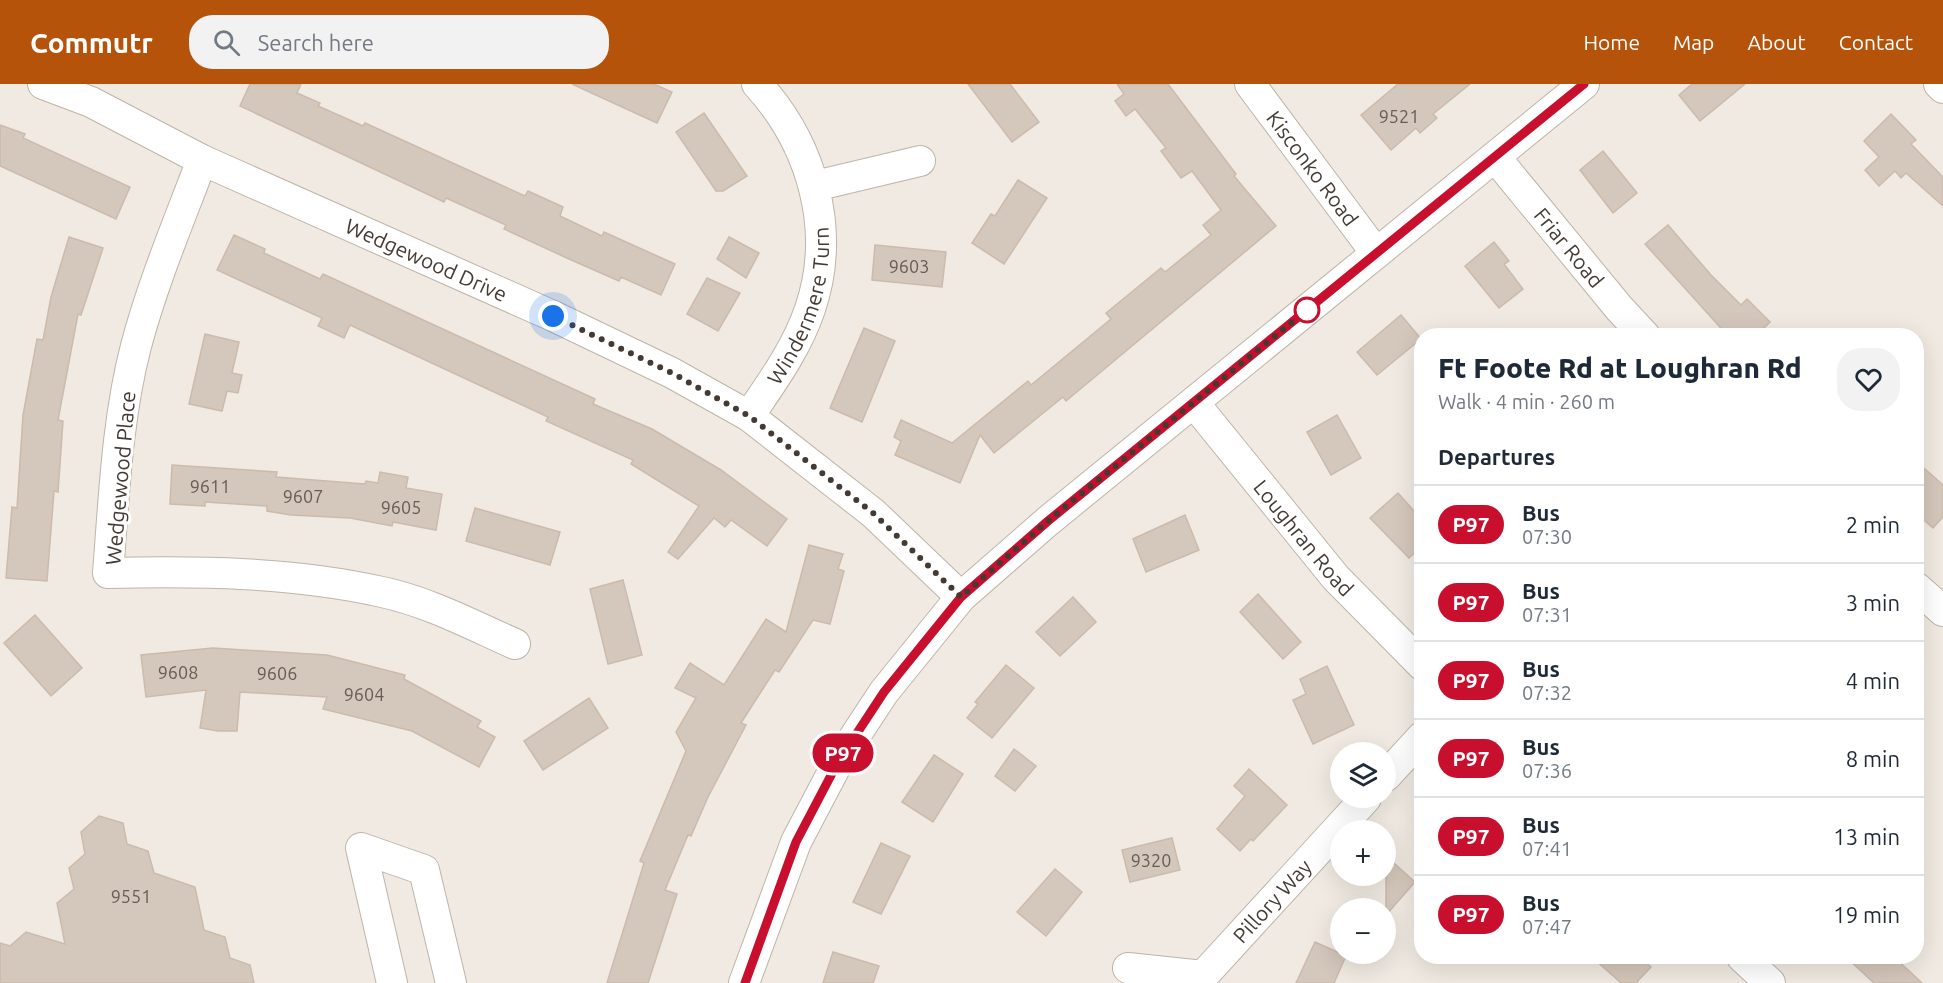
<!DOCTYPE html>
<html lang="en">
<head>
<meta charset="utf-8">
<style>
  body { margin:0; font-family:Ubuntu,sans-serif; background:#f2f2f3; color:#1f2937; height:100vh; display:flex; flex-direction:column; font-size:22px; white-space:nowrap }
  * { box-sizing:border-box; margin:0 }
  p { font-size:20px; color:#747a83 }
  .icon { flex:none; width:33px; height:33px; fill:none; stroke:currentColor; stroke-width:2; stroke-linecap:round; stroke-linejoin:round }
  .map { position:relative; flex:1; overflow:hidden }
  .drawer { position:absolute; left:1414px; top:244px; width:510px; height:636px; display:flex; flex-direction:column; background:#fff; border-radius:24px; box-shadow:0 6px 24px #0002 }
  .drawer>* { flex:none }
  .badge { padding:0 12px; border-radius:20px; font-size:21px; line-height:39px }
  .buttons { position:absolute; left:1330px; top:658px; display:grid; gap:12px }
  .buttons a { display:grid; place-items:center; width:66px; height:66px; border-radius:50%; background:#fff; box-shadow:0 6px 24px #0002; font-size:30px }
  .you { position:absolute; width:30px; height:30px; margin:-15px; border:4px solid #fff; border-radius:50%; background:#1a73e8; box-shadow:0 0 0 9px #1a73e833 }
  .map>.badge { position:absolute; translate:-50% -50%; box-shadow:0 0 0 3px #fff }
  h2 { padding:0 24px; font-size:22px; line-height:54px }
  .round { display:grid; place-items:center; flex:none; width:63px; height:63px; border-radius:24px; background:#f2f2f3 }
  .head { display:flex; align-items:center; justify-content:space-between; height:102px; padding:0 24px }
  h1 { font-size:28px; font-weight:800; line-height:45px }
  ul { padding:0; list-style:none }
  li { display:flex; align-items:center; gap:18px; height:78px; padding:0 24px; border-top:2px solid #e0e1e3 }
  li div { flex:1 }
  li b { display:block; font-size:22px }
  li em { font-style:normal }
  li .badge { min-width:66px; font-weight:700; text-align:center }
  header { display:flex; align-items:center; gap:36px; box-sizing:border-box; height:84px; padding:0 30px; background:#b45309; color:#fff }
  header strong { font-size:28px }
  nav { display:flex; gap:33px; margin-inline-start:auto; font-size:21px }
  .search { width:420px; height:54px; background:#f2f2f3; display:flex; align-items:center; gap:15px; box-sizing:border-box; padding:0 21px; border-radius:24px; color:#747a83; font-size:22px }
  .map>svg:first-child { display:block }
</style>
</head>
<body>
<header>
<strong>Commutr</strong>
<div class="search"><svg class="icon" aria-label="search" viewBox="0 0 24 24"><circle cx="10" cy="10" r="6"/><path d="M15 15l6 6"/></svg>Search here</div>
<nav><a>Home</a><a>Map</a><a>About</a><a>Contact</a></nav>
</header>
<div class="map">
<svg width="1943" height="899" viewBox="0 0 1943 899">
  <rect width="100%" height="100%" fill="#f0eae2"/>
  <g fill="#d4c7bb" stroke="#ccbbac" stroke-width="1.5">
    <path d="M250,0H301L297,9L320,19L318,22L363,42L365,39L525,112L528,107L563,123L560,132L602,152L604,148L675,180L661,211L621,193L619,197L569,175L504,145L506,141L446,114L444,118L240,22Z"/>
    <path d="M572,0H654L672,8L657,39Z"/>
    <path d="M968,0H1010L1039,38L1012,58Z"/>
    <path d="M1117,0H1168L1236,90L1234,92L1276,142L1066,317L1063,313L994,369L980,351L960,399L895,371L901,357L894,353L901,336L952,359L1028,297L1031,301L1111,235L1106,229L1161,184L1165,188L1211,151L1203,141L1221,126L1192,87L1181,94L1161,67L1166,64L1135,25L1126,32L1115,17L1124,10Z"/>
    <path d="M1398,0H1470L1433,30L1437,34L1420,49L1416,44L1391,66L1361,31Z"/>
    <path d="M1692,0H1745L1700,37L1679,11Z"/>
    <path d="M704,29L747,92L723,107H716L676,48Z"/>
    <path d="M1891,30L1916,56L1911,60L1943,93V122L1906,89L1901,94L1895,87L1879,102L1865,86L1879,73L1864,57Z"/>
    <path d="M0,41L25,50L23,54L130,103L116,135L0,82Z"/>
    <path d="M1603,67L1637,109L1613,129L1580,86Z"/>
    <path d="M1018,96L1047,114L1004,180L972,159L991,130L995,132Z"/>
    <path d="M1668,141L1711,191L1741,221L1747,215L1770,238L1756,252H1728L1645,160Z"/>
    <path d="M234,151L265,165L264,169L320,195L323,190L595,315L593,320L652,345L721,386L787,435L767,462L731,436L725,443L714,434L678,475L668,468L699,422L631,380L633,376L546,337L548,333L350,241L344,254L318,242L322,234L217,186Z"/>
    <path d="M69,153L103,164L81,231L78,230L58,336L63,337L58,408L54,407L47,497L6,494L12,423L17,424L23,331L37,255L43,256L51,213Z"/>
    <path d="M729,153L759,169L746,194L717,175Z"/>
    <path d="M1494,158L1509,177L1504,180L1523,205L1499,224L1465,182Z"/>
    <path d="M875,161L946,168L942,203L872,196Z"/>
    <path d="M707,194L740,209L718,247L687,230Z"/>
    <path d="M1401,231L1421,255L1377,291L1357,268Z"/>
    <path d="M864,244L895,257L862,338L830,324Z"/>
    <path d="M205,250L239,258L232,289L242,291L238,309L227,307L222,327L189,320Z"/>
    <path d="M1337,331L1361,374L1331,391L1307,348Z"/>
    <path d="M1917,378L1943,401V433L1933,444L1917,430Z"/>
    <path d="M172,381L277,388L276,393L365,400L366,397L378,399L380,388L408,393L406,404L442,410L436,446L393,438L392,442L350,434L291,431L267,427V422L205,418V422L170,420Z"/>
    <path d="M1398,409L1422,436V462L1409,474L1370,434Z"/>
    <path d="M475,424L560,448L550,481L466,457Z"/>
    <path d="M1185,431L1199,466L1146,488L1133,455Z"/>
    <path d="M809,461L843,470L838,485L844,487L830,540L813,536L779,588L775,586L741,639L746,641L708,713L691,752L688,751L665,806L677,810L648,899H607L644,779L640,777L686,667L676,648L696,614L675,604L690,579L724,601L766,535L786,548Z"/>
    <path d="M623,496L642,571L608,580L590,505Z"/>
    <path d="M1258,510L1301,558L1283,575L1240,528Z"/>
    <path d="M1073,513L1096,538L1060,572L1036,548Z"/>
    <path d="M35,531L82,584L51,612L4,559Z"/>
    <path d="M213,564L327,571L405,591L404,595L481,637L477,643L495,653L479,683L412,647L323,625L327,613L240,608L237,647H218L200,644L206,606L146,613L141,571Z"/>
    <path d="M1006,581L1034,604L992,654L967,634L978,620L975,618Z"/>
    <path d="M1327,582L1354,641L1313,660L1293,616L1306,610L1300,595Z"/>
    <path d="M589,614L608,644L543,686L524,657Z"/>
    <path d="M1014,665L1036,682L1015,707L995,692Z"/>
    <path d="M934,671L963,690L933,738L902,718Z"/>
    <path d="M1249,685L1287,721L1253,757L1251,755L1240,767L1217,745L1245,712L1234,702Z"/>
    <path d="M99,732L123,739L127,760L148,767L154,789L195,803L204,846L225,853L230,874L250,881L254,899H0V859L10,862L26,848L65,860L57,819L74,805L69,784L85,770L81,748Z"/>
    <path d="M1172,754L1180,786L1130,798L1122,766Z"/>
    <path d="M881,759L910,772L881,830L853,818Z"/>
    <path d="M1386,772L1415,798L1386,831Z"/>
    <path d="M1055,785L1082,808L1046,852L1017,828Z"/>
    <path d="M1315,858L1346,872L1334,899H1296Z"/>
    <path d="M833,868L879,882L873,899H823Z"/>
    <path d="M1592,873H1640L1651,883L1636,899H1621Z"/>
    <path d="M1846,873H1894L1922,899H1874Z"/>
  </g>
  <g fill="none" stroke-linecap="round" stroke-linejoin="round">
    <defs>
      <g id="minor">
        <path id="s1" d="M43,0L91,18L202,76L553,232L672,289L749,332L873,429L961,513"/>
        <path id="s2" d="M1250,0L1376,169"/>
        <path d="M1939,0L1943,4"/>
        <path id="s3" d="M1495,73L1619,224L1645,252"/>
        <path d="M202,76C179,137 153,198 136,262C117,335 114,413 108,489C199,487 293,488 382,508C429,518 472,541 515,560"/>
        <path d="M815,102L920,77"/>
        <path id="s4" d="M1194,319L1336,494L1422,581"/>
        <path id="s5" d="M749,332C772,298 797,264 810,225C837,146 812,60 757,0"/>
        <path d="M1917,504L1943,527"/>
        <path d="M1386,692L1422,653"/>
        <path d="M1742,873L1770,899"/>
        <path d="M1128,884L1203,892"/>
        <path id="s6" d="M1203,892L1366,714"/>
        <path d="M392,899L361,764L424,786L451,899"/>
        <path d="M744,899L796,758L838,678L884,608L961,513L1048,437L1584,0"/>
      </g>
    </defs>
    <use href="#minor" stroke="#beb4a9" stroke-width="32"/>
    <use href="#minor" stroke="#fff" stroke-width="30"/>
  </g>
  <g fill="none" stroke-linecap="round" stroke-linejoin="round">
    <defs>
      <path id="line" d="M745,899L796,758L838,678L884,608L961,513L1048,437L1584,0"/>
    </defs>
    <use href="#line" stroke="#fff" stroke-width="14"/>
    <use href="#line" stroke="#c8102e" stroke-width="9"/>
    <path stroke="#423a33" stroke-width="6" stroke-dasharray="0 10.8" d="M553,232L672,289L749,332L873,429L961,513L1048,437L1307,226"/>
  </g>
  <circle fill="#fff" stroke="#c8102e" stroke-width="3" cx="1307" cy="226" r="12"/>
  <g text-anchor="middle" dominant-baseline="central" stroke-width="6" stroke-linejoin="round" paint-order="stroke">
    <g font-size="18" fill="#665d55">
      <text x="1399" y="32">9521</text>
      <text x="909" y="182">9603</text>
      <text x="210" y="402">9611</text>
      <text x="303" y="412">9607</text>
      <text x="401" y="423">9605</text>
      <text x="178" y="588">9608</text>
      <text x="277" y="589">9606</text>
      <text x="364" y="610">9604</text>
      <text x="1151" y="776">9320</text>
      <text x="131" y="812">9551</text>
    </g>
    <g font-size="21" fill="#423a33" stroke="#fff">
      <text stroke="none"><textPath href="#s2" startOffset="105">Kisconko Road</textPath></text>
      <text stroke="none"><textPath href="#s3" startOffset="117">Friar Road</textPath></text>
      <text stroke="none"><textPath href="#s1" startOffset="422">Wedgewood Drive</textPath></text>
      <text stroke="none"><textPath href="#s5" startOffset="124">Windermere Turn</textPath></text>
      <text transform="translate(120 394) rotate(-85)">Wedgewood Place</text>
      <text stroke="none"><textPath href="#s4" startOffset="174">Loughran Road</textPath></text>
      <text stroke="none"><textPath href="#s6" startOffset="102">Pillory Way</textPath></text>
    </g>
  </g>
</svg>
<div class="buttons">
<a><svg class="icon" aria-label="layers" viewBox="0 0 24 24"><path d="M12 4l9 5-9 5-9-5zM3 14l9 5 9-5"/></svg></a>
<a>+</a>
<a>−</a>
</div>
<div class="you" style="left:553px;top:232px"></div>
<b class="badge" style="left:843px;top:669px;background:#c8102e;color:#fff">P97</b>
<section class="drawer">
<div class="head"><div><h1>Ft Foote Rd at Loughran Rd</h1><p>Walk · 4 min · 260 m</p></div><a class="round"><svg class="icon" aria-label="heart" viewBox="0 0 24 24"><path d="M12 20l-8-8c-3-5 5-10 8-4 3-6 11-1 8 4z"/></svg></a></div>
<h2>Departures</h2>
<ul>
<li><span class="badge" style="background:#c8102e;color:#fff">P97</span><div><b>Bus</b><p>07:30</p></div><em>2 min</em></li>
<li><span class="badge" style="background:#c8102e;color:#fff">P97</span><div><b>Bus</b><p>07:31</p></div><em>3 min</em></li>
<li><span class="badge" style="background:#c8102e;color:#fff">P97</span><div><b>Bus</b><p>07:32</p></div><em>4 min</em></li>
<li><span class="badge" style="background:#c8102e;color:#fff">P97</span><div><b>Bus</b><p>07:36</p></div><em>8 min</em></li>
<li><span class="badge" style="background:#c8102e;color:#fff">P97</span><div><b>Bus</b><p>07:41</p></div><em>13 min</em></li>
<li><span class="badge" style="background:#c8102e;color:#fff">P97</span><div><b>Bus</b><p>07:47</p></div><em>19 min</em></li>
</ul>
</section>
</div>
</body>
</html>
